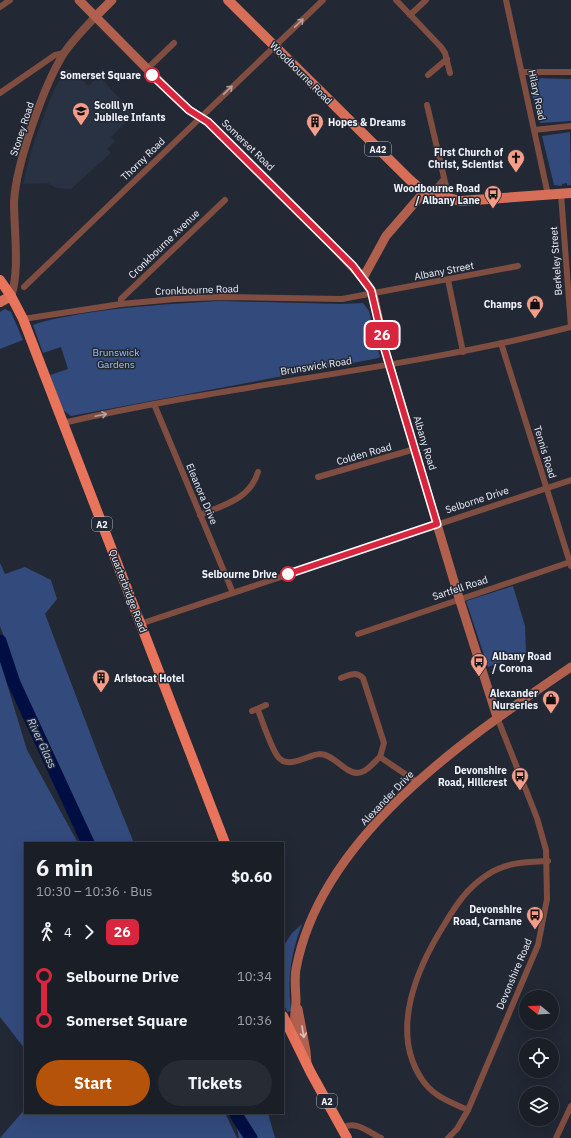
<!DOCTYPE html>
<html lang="en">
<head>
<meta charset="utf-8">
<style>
  body { margin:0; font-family:"IBM Plex Sans",sans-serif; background:#272b33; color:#f1f3f6; height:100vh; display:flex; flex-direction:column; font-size:15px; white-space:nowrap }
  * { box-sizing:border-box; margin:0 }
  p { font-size:13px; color:#9fa2a7 }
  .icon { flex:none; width:22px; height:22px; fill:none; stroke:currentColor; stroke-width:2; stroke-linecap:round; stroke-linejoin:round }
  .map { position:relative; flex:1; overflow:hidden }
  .drawer { position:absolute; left:24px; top:842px; width:260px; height:272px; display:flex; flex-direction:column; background:#1a1e27; border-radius:0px; box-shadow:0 4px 16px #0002,0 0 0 1px #383c44 }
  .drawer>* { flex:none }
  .badge { padding:0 8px; border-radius:6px; font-size:14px; line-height:26px }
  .needle { width:26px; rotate:288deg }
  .tools { position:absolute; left:519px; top:990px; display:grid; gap:8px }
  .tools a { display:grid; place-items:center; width:40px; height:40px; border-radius:50%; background:#1a1e27; box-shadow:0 4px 16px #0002,0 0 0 1px #383c44; font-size:20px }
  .map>.badge { position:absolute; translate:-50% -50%; box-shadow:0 0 0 2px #fff }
  .legs { display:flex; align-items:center; gap:6px; height:44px; padding:0 12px; font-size:13px }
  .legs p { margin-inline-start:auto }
  .head { display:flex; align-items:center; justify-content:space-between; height:68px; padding:0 12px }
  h1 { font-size:22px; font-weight:800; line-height:30px }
  .button { display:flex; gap:8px; margin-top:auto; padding:8px 12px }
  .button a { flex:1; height:46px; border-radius:24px; background:#b45309; color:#fff; font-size:16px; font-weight:800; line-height:46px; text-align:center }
  .button a+a { background:#272b33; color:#f1f3f6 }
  ul { padding:0 12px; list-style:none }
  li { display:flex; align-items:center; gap:14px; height:44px; font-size:15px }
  li i { display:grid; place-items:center; width:6px; height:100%; margin:0 5px; background:currentColor }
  li i::after { content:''; width:10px; height:10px; margin:-5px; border:3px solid; border-radius:50%; background:#1a1e27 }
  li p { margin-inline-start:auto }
  li:first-child i { background:linear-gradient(#0000 50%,currentColor 0) }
  li:last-child i { background:linear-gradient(currentColor 50%,#0000 0) }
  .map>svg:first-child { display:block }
</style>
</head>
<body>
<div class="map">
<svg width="571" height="1138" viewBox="0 0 571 1138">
  <rect width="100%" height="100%" fill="#222834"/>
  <path fill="#293243" d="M67,68L89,86L99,76L134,114L111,137L115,141L107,149L111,153L71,189L56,188L48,183L23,184L31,151L47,107L55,88Z"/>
  <g fill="#334a7d">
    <path d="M532,78L571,79V121L541,123L538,121L529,81Z"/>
    <path d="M570,132L571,185H567V183L562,184V186L554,185L542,136Z"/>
    <path d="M219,301L341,304L363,303L369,311L380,357L379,358L71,416L63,410L50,375L68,369L61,347L43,353L33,325C48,319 65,317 81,314C127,306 173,304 219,301Z"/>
    <path d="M5,309L11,312L23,340L0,349V312Z"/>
    <path d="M0,563L5,574L25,567L51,580L57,599L45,614L101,762L134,843H94L21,684L0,626Z"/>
    <path d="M513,586L525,626L526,653L488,667L466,601Z"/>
    <path d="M0,661L27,750L78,843H25V1049L0,1017Z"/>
    <path d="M302,924C291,953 287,978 291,1008V1011L287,1012L283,1002V947L292,933Z"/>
    <path d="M25,1109V1113H225L237,1138H0Z"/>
    <path d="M234,1113H268L275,1138H239Z"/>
  </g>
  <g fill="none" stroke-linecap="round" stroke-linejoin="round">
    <g stroke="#010e43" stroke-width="13">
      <path d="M0,641L14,683L88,843"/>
      <path d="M235,1113L251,1138"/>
    </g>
    <g stroke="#804d41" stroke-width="6">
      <path d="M396,0L441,47L445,53L450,73"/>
      <path d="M506,0L548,195"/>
      <path d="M0,7L10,0"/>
      <path d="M410,15L426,0"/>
      <path d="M147,69L174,43"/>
      <path d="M522,72H571"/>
      <path d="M428,75L447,59"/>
      <path d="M0,93L55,55L64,53"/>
      <path d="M427,105L449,199"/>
      <path d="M534,130L571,126"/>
      <path d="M431,194L444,179"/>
      <path d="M561,194L571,327"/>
      <path d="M448,280L463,352"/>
      <path d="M24,287L323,0"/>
      <path d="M121,304V299L225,200"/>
      <path d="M23,319L121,304L175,299L220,297L342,299L518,266"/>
      <path d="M501,343L571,566"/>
      <path d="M154,404L233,593"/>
      <path d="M63,423C231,384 404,370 571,327"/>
      <path d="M318,477L415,449"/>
      <path d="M200,515C224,505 250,499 258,472"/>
      <path d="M140,624L571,480"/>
      <path d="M358,634L570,562"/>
      <path d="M341,678C349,675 356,671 363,678L384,743L380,757"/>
      <path d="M258,710C262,720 272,751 279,758C290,769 307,755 320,754C336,754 348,780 364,771C370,768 375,761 380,757L417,782"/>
      <path d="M252,711L266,705"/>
      <path d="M468,1110C450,1102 432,1096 421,1078C390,1030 417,968 444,925C456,905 467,888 487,875C506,862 526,862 548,861"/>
      <path d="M342,1128C356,1120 368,1132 381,1138"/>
      <path d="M448,1138L457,1129L468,1110L538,945L547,899L546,850L537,818L497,717"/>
      <path d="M556,1138L571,1106"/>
    </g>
    <path stroke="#804d41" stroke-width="8" d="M11,296C20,272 14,229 14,202C16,164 44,85 64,53C73,40 85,28 96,16"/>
    <g stroke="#b1604e" stroke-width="9">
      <path d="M79,0L171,93L189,110L208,122L330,243L363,278L373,294L385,350L459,598L497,717"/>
      <path d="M96,16L112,0"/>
      <path d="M363,278L386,236L424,192"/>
      <path d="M298,1009L306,1051L307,1063"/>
      <path d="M295,1038C293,1026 295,1014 296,1002C296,991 294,980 296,969C321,835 467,738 571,667"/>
    </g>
    <g stroke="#d76e57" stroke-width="10">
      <path d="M228,0L410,180L424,192L461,201L571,193"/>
      <path d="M0,302L11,296"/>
    </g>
    <g stroke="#e8745b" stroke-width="10">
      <path d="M0,280L11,296L23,319L225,843"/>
      <path d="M283,1016L311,1073L347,1138"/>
    </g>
  </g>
  <defs><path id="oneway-shaft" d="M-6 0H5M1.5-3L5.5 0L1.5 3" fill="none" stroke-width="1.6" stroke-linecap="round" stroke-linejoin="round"/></defs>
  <g stroke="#b8a09e">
    <use href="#oneway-shaft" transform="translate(299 23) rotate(-44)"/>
    <use href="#oneway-shaft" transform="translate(228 90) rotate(-44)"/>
    <use href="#oneway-shaft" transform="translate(101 415) rotate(-12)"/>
  </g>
  <use stroke="#dac0bf" href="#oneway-shaft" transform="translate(303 1032) rotate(80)"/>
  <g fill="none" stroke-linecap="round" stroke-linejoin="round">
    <defs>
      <path id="line-1" d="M152,75L189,110L208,122L353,266L371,290L385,350L437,524L288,574"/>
    </defs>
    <use href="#line-1" stroke="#fff" stroke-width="9"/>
    <use href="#line-1" stroke="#d7263d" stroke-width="6"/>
  </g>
  <defs>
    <symbol id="school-pin" viewBox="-11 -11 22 30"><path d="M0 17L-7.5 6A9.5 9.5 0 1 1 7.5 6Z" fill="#f49e8a" stroke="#222834"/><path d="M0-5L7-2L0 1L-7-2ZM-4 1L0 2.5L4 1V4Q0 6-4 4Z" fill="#111"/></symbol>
    <symbol id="building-pin" viewBox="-11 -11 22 30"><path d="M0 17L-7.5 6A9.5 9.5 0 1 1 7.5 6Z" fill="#f49e8a" stroke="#222834"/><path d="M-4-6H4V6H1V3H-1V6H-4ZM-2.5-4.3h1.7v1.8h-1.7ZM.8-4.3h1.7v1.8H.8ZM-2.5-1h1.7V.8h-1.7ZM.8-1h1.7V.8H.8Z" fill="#111"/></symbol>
    <symbol id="church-pin" viewBox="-11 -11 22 30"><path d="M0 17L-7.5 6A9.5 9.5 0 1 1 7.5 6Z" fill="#f49e8a" stroke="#222834"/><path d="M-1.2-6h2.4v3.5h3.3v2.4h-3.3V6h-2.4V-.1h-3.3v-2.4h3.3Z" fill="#111"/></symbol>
    <symbol id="bus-pin" viewBox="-11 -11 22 30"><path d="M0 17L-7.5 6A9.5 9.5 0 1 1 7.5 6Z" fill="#f49e8a" stroke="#222834"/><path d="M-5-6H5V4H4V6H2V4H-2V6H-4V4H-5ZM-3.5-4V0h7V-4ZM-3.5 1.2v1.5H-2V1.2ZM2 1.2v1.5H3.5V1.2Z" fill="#111"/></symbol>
    <symbol id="shop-pin" viewBox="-11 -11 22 30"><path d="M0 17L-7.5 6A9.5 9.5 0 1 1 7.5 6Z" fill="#f49e8a" stroke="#222834"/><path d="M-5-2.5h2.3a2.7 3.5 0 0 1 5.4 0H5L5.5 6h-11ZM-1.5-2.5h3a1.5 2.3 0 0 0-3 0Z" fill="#111"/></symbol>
  </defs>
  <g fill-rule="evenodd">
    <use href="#school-pin" x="71" y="101" width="20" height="27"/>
    <use href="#building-pin" x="305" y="112" width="20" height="27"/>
    <use href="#church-pin" x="506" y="148" width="20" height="27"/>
    <use href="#bus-pin" x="483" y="184" width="20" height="27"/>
    <use href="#shop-pin" x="525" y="294" width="20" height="27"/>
    <use href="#bus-pin" x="469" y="652" width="20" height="27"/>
    <use href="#building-pin" x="91" y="668" width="20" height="27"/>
    <use href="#shop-pin" x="541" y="689" width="20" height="27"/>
    <use href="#bus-pin" x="510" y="766" width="20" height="27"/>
    <use href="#bus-pin" x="525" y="905" width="20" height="27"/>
  </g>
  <g fill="#fff" stroke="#d7263d" stroke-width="2">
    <circle cx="152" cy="75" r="7"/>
    <circle cx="288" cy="574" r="7"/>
  </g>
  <g text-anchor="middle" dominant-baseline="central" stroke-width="3" stroke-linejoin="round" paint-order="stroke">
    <g fill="#222834" stroke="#b2b7c0" stroke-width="1">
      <rect x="365" y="142" width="26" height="14" rx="3"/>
      <rect x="92" y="517" width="20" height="14" rx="3"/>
      <rect x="317" y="1094" width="20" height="14" rx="3"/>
    </g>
    <g font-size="9" font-weight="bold" fill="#f0f4fc">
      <text x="378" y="149">A42</text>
      <text x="102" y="524">A2</text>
      <text x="327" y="1101">A2</text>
    </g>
    <g font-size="10" fill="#f0f4fc" stroke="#222834">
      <text transform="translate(301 73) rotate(45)">Woodbourne Road</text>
      <text transform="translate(537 95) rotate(78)">Hilary Road</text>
      <text transform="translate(22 129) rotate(-72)">Stoney Road</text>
      <text transform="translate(248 145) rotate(44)">Somerset Road</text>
      <text transform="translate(143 159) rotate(-44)">Thorny Road</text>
      <text transform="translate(164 244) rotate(-44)">Cronkbourne Avenue</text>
      <text transform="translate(556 261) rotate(-94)">Berkeley Street</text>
      <text transform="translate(444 271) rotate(-11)">Albany Street</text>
      <text transform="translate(197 290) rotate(-2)">Cronkbourne Road</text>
      <text transform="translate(316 366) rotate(-9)">Brunswick Road</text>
      <text transform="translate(425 443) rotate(73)">Albany Road</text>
      <text transform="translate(545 452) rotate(73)">Tennis Road</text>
      <text transform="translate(364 454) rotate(-16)">Colden Road</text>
      <text transform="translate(202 494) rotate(67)">Eleanora Drive</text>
      <text transform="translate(477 500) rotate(-18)">Selborne Drive</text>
      <text transform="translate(460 588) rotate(-18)">Sartfell Road</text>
      <text transform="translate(128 591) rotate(69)">Quarterbridge Road</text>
      <text transform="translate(387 798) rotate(-46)">Alexander Drive</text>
      <text transform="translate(514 974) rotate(-67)">Devonshire Road</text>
    </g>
    <g font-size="10" font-weight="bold" fill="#f0f4fc" stroke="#222834" text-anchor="end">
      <text x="141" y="75">Somerset Square</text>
      <text x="277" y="574">Selbourne Drive</text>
    </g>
    <g font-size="10" font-weight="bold" fill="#f0f4fc" stroke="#222834" text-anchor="end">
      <text x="94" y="105" text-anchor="start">Scoill yn<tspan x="94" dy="12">Jubilee Infants</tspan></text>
      <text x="328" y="122" text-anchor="start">Hopes &amp; Dreams</text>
      <text x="503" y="152">First Church of<tspan x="503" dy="12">Christ, Scientist</tspan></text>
      <text x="480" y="188">Woodbourne Road<tspan x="480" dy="12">/ Albany Lane</tspan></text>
      <text x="522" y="304">Champs</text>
      <text x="492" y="656" text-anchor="start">Albany Road<tspan x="492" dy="12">/ Corona</tspan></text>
      <text x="114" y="678" text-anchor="start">Aristocat Hotel</text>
      <text x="538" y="693">Alexander<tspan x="538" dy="12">Nurseries</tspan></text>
      <text x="507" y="770">Devonshire<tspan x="507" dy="12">Road, Hillcrest</tspan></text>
      <text x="522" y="909">Devonshire<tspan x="522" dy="12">Road, Carnane</tspan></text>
    </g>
    <g font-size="10" fill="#a8c2f6" stroke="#222834">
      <text x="116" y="352">Brunswick<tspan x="116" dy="12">Gardens</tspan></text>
    </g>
    <g font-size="11" font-style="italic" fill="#bccef1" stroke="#222834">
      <text transform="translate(42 743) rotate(65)">River Glass</text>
    </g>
  </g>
</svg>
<div class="tools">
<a><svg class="needle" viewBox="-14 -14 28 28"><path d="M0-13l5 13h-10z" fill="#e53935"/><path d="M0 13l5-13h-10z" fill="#9fa2a7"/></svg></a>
<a><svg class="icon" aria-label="locate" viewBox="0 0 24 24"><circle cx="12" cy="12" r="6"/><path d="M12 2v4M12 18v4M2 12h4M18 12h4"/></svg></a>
<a><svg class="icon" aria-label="layers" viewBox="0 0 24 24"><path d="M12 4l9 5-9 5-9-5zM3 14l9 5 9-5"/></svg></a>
</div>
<b class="badge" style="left:382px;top:335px;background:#d7263d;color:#fff">26</b>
<section class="drawer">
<div class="head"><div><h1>6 min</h1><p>10:30 – 10:36 · Bus</p></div><b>$0.60</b></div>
<div class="legs"><svg class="icon" aria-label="walk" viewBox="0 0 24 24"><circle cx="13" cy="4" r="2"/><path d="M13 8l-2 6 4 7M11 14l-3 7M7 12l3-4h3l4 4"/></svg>4<svg class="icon" aria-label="forward" viewBox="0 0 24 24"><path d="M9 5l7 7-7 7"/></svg><b class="badge" style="background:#d7263d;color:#fff">26</b></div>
<ul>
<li><i style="color:#d7263d"></i><b>Selbourne Drive</b><p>10:34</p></li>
<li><i style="color:#d7263d"></i><b>Somerset Square</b><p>10:36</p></li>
</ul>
<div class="button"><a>Start</a><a>Tickets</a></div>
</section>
</div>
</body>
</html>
